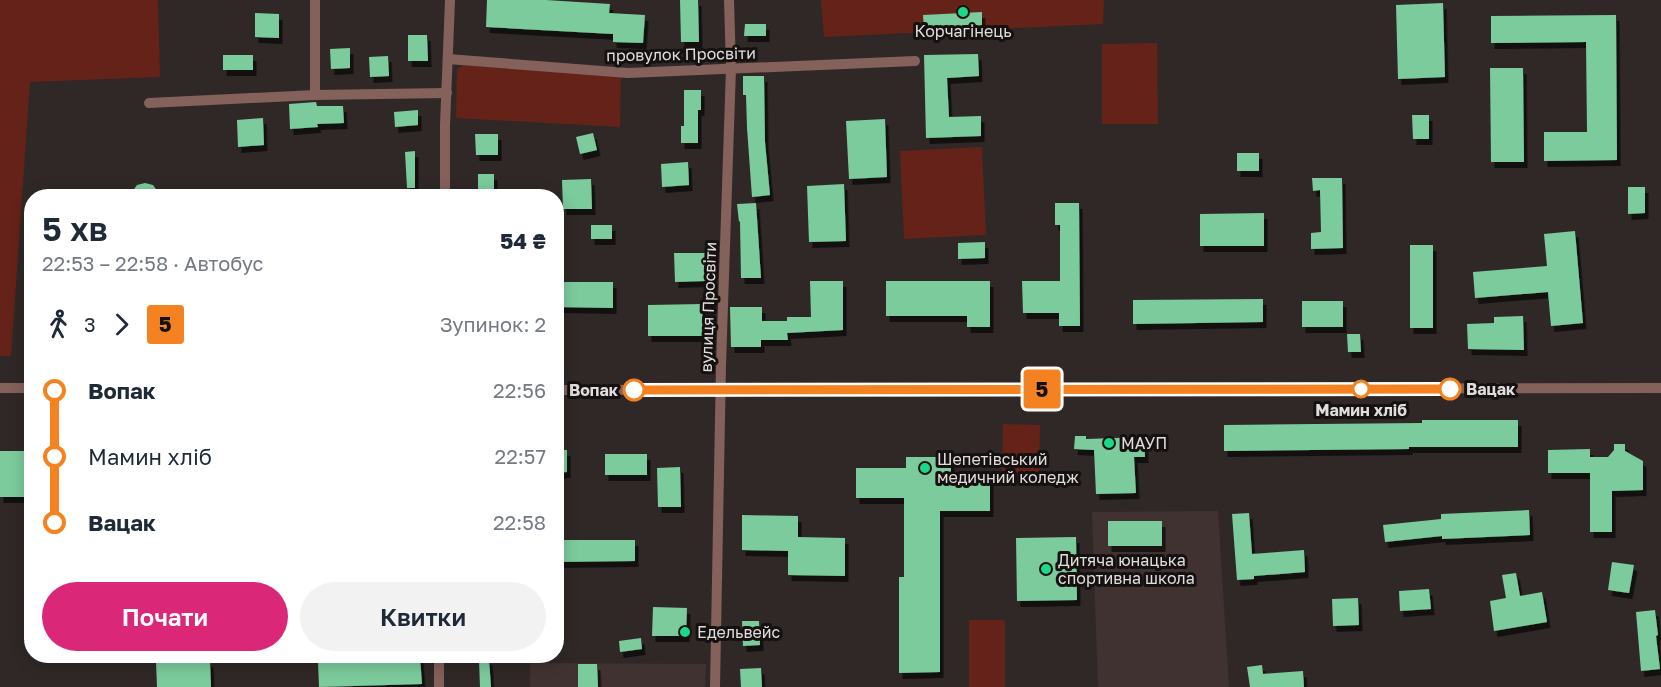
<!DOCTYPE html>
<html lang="uk">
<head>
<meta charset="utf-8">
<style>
  body { margin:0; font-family:"Golos Text",sans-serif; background:#f2f2f3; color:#1f2937; height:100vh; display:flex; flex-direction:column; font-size:22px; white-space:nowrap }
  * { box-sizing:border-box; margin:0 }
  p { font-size:20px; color:#747a83 }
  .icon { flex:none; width:33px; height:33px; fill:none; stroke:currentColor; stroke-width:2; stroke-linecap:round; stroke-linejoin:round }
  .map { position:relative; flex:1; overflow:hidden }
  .details { position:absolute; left:24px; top:189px; width:540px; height:474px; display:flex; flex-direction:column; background:#fff; border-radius:24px; box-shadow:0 3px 15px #0003 }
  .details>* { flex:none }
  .badge { padding:0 12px; border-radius:4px; font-size:21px; line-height:39px }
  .map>.badge { position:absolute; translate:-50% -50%; box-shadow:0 0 0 3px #fff }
  .legs { display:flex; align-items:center; gap:9px; height:66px; padding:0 18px; font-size:20px }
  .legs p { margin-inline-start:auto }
  .headline { display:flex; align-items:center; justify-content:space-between; height:102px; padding:0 18px }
  h1 { font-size:33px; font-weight:600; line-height:45px }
  .button { display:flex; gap:12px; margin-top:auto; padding:12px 18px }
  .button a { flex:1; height:69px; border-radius:36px; background:#db2777; color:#fff; font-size:24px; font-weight:600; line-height:69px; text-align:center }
  .button a+a { background:#f2f2f3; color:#1f2937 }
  ul { padding:0 18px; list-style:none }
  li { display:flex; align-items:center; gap:21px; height:66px; font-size:22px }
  li i { display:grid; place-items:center; width:9px; height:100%; margin:0 8px; background:currentColor }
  li i::after { content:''; width:15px; height:15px; margin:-8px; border:4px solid; border-radius:50%; background:#fff }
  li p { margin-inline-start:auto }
  li:first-child i { background:linear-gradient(#0000 50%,currentColor 0) }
  li:last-child i { background:linear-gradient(currentColor 50%,#0000 0) }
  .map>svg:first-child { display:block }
</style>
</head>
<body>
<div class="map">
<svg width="1661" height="687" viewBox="0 0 1661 687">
  <defs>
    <filter id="shadow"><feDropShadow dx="3.5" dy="6" stdDeviation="0" flood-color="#0009"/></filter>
  </defs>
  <rect width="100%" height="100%" fill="#2f2827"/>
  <g fill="#403230">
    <path d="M1218,511L1229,687H1098L1092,512Z"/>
    <path d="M530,663L706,664L705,687H530Z"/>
  </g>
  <g fill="#642219">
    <path d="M0,0H158L160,77L30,82L11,356H0Z"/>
    <path d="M821,0H1104L1103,24L824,37Z"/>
    <path d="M1157,43L1158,124H1102V44Z"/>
    <path d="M465,64L621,75L620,127L456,118L457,69Z"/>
    <path d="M982,147L986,235L904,239L900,151Z"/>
    <path d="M1003,424L1040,425L1039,478L1002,477Z"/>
    <rect x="969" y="620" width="36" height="67"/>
  </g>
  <g fill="#7bcb9c" filter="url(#shadow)">
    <path d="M487,0H546L610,4L609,13L645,15L643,43L613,42V34L486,27Z"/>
    <path d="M680,0H698L699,42H681Z"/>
    <path d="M1443,3L1445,77L1398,79L1396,5Z"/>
    <path d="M982,12V26L924,29L923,15Z"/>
    <path d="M255,13L279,14V38L255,37Z"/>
    <path d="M1616,15L1617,160L1544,161V132H1587L1586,42L1491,43V16Z"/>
    <path d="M745,24H766V36H744Z"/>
    <path d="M408,35H427L428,61H408Z"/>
    <path d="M350,48V68L331,69L330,49Z"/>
    <path d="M978,54L979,76L947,78L949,117L981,116V136L926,138L924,55Z"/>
    <rect x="223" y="55" width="30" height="15"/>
    <path d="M388,56L389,76L370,77L369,57Z"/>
    <path d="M1490,68H1523L1524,162H1491Z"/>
    <path d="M743,76H764L765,142L770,195L752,197L747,128L746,95H743Z"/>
    <path d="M684,90H701V110H698V143H681V126H684Z"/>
    <path d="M316,102L317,106H343L344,123L317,124L318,127L290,129L289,104Z"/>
    <path d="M418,110V125L395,127L394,112Z"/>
    <path d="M1412,115H1429V139H1413Z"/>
    <path d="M263,118L264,145L238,147L237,120Z"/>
    <path d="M885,119L887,177L849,179L846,121Z"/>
    <path d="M593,133L597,150L580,154L576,137Z"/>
    <path d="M475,134H498V155H476Z"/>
    <path d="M415,151V188H407L405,152Z"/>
    <rect x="1237" y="153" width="22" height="18"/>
    <path d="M688,162L689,185L662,187L661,164Z"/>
    <rect x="478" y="174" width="16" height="20"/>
    <path d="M1312,178H1342L1343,248L1311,249V233L1321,232L1320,190L1313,191Z"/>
    <path d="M591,179L592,209H563L562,180Z"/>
    <path d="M145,183L153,185L161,196H129L137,185Z"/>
    <path d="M844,184L846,241L809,242L807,186Z"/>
    <path d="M1628,187H1645V213L1628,214Z"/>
    <path d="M756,203L761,278H741L740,221L739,222L737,204Z"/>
    <path d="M1055,203H1079L1080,326H1059V313H1023L1022,281H1060V225H1055Z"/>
    <path d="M1264,213V246H1200V214Z"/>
    <rect x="591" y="225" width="21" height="14"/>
    <path d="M1575,231L1583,323L1551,326L1548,292L1475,298L1473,272L1547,266L1544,234Z"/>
    <path d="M985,242V258L958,259V243Z"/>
    <rect x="1410" y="245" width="23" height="83"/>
    <path d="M674,253H705V281L675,282Z"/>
    <path d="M810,281H843V330L787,333L788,340H761V347H731L730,307H762V321H787V317H811Z"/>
    <path d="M886,281H990V327H967V316H886Z"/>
    <path d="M556,282H613V308L556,307Z"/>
    <path d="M1263,299V322L1133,324V300Z"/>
    <rect x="1302" y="301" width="41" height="26"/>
    <path d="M702,304L703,336H648V305Z"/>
    <path d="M1523,316L1524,350L1468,349L1467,324L1494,323V317Z"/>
    <path d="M1347,334H1360L1361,352H1348Z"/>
    <path d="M1422,420H1518V447H1409V449L1224,451V425L1422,423Z"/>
    <path d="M1075,436H1086V439L1144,437L1145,457H1134L1136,493L1096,494L1094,450L1074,449Z"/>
    <path d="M1614,444H1625V451L1643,461V490L1612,491V532H1590V473H1548V450L1590,449V457H1608L1614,450Z"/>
    <path d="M556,450H567V472L556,473Z"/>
    <rect x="0" y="451" width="32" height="46"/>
    <rect x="605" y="454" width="42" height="21"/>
    <path d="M906,457H951V480H990V511H940V672L899,673V577H904V498H856V468H906Z"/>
    <path d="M680,467L681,507H658L657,468Z"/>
    <path d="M1529,510L1530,535L1442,539V536L1385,542L1383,525L1441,519V514Z"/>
    <path d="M1249,513L1252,554L1304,550L1305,572L1254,576V579L1237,580L1232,514Z"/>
    <path d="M742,515L798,516V537L845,538V576L788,575V551L742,550Z"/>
    <rect x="1108" y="521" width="54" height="25"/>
    <path d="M1076,537L1077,600L1017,601L1016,538Z"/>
    <path d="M556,540H635V561L556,562Z"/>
    <path d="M1612,562L1634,565L1629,593L1608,590Z"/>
    <path d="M1516,573L1520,596L1542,592L1547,622L1494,631L1490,601L1506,598L1502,575Z"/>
    <path d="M1429,589L1431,609L1400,611L1399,591Z"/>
    <path d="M1358,598L1359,625L1333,626L1332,599Z"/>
    <path d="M653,607L687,608L686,636H652Z"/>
    <path d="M1655,610L1658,635L1656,636L1660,669L1641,671L1636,612Z"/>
    <path d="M742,621H759L760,645L743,646Z"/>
    <path d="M641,638L642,649L620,652L619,641Z"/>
    <path d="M420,657L422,684L319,687L318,662Z"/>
    <path d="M489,659L491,687H480L479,660Z"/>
    <path d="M210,661L211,687H157L156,662Z"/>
    <path d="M578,664H597L598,687H578Z"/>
    <path d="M1262,665L1263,674L1303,671L1304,687H1250L1247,667Z"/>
    <path d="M761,668L762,687H741L740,669Z"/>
  </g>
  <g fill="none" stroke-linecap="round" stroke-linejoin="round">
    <g stroke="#84615a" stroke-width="10">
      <path d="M448,59L628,73L915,61"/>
      <path d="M315,95V0"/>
      <path d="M149,103L315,95L447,93"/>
      <path d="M445,196V125L450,0"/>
      <path d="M0,388H32"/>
      <path d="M556,390L1661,388"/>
      <path d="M439,687V656"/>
      <path d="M715,687L721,365L731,68L729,0"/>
    </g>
  </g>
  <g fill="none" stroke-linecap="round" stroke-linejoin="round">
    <defs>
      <path id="line-1" d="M634,390L1450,389"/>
    </defs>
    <use href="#line-1" stroke="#fff" stroke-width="14"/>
    <use href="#line-1" stroke="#f58220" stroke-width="9"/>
  </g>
  <g fill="#1dd888" stroke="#151111" stroke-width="2">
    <circle cx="963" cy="12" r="6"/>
    <circle cx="1109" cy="443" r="6"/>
    <circle cx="925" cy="468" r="6"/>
    <circle cx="1046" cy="569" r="6"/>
    <circle cx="685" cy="632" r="6"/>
  </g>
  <g fill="#fff" stroke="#f58220" stroke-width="3">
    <circle cx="1361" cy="389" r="8"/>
    <circle cx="1450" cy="389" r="10"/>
    <circle cx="634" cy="390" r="10"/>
  </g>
  <g text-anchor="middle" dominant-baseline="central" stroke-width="6" stroke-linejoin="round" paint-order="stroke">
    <g font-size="16" fill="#e2dddd" stroke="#151111" text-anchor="start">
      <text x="963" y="31" text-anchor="middle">Корчагінець</text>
      <text x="1121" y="443">МАУП</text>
      <text x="937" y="459">Шепетівський<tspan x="937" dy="18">медичний коледж</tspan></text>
      <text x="1058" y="560">Дитяча юнацька<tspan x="1058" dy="18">спортивна школа</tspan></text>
      <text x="697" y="632">Едельвейс</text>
    </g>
    <g font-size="16" fill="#e2dddd" stroke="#151111">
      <text transform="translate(681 54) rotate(-1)">провулок Просвіти</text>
      <text transform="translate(708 307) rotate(-88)">вулиця Просвіти</text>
    </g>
    <g font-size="16" font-weight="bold" fill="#e2dddd" stroke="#151111" text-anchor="start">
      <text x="1466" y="389">Вацак</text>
      <text x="618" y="390" text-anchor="end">Вопак</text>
      <text x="1361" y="410" text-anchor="middle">Мамин хліб</text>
    </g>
  </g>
</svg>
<b class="badge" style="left:1042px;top:389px;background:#f58220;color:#111">5</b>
<section class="details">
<div class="headline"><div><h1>5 хв</h1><p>22:53 – 22:58 · Автобус</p></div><b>54 ₴</b></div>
<div class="legs"><svg class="icon" aria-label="walk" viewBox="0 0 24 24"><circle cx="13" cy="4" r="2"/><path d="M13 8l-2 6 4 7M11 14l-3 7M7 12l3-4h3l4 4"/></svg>3<svg class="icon" aria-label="forward" viewBox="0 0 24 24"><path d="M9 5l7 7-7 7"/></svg><b class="badge" style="background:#f58220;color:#111">5</b><p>Зупинок: 2</p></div>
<ul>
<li><i style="color:#f58220"></i><b>Вопак</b><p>22:56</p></li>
<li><i style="color:#f58220"></i><span>Мамин хліб</span><p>22:57</p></li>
<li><i style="color:#f58220"></i><b>Вацак</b><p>22:58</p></li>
</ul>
<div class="button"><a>Почати</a><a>Квитки</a></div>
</section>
</div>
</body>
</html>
